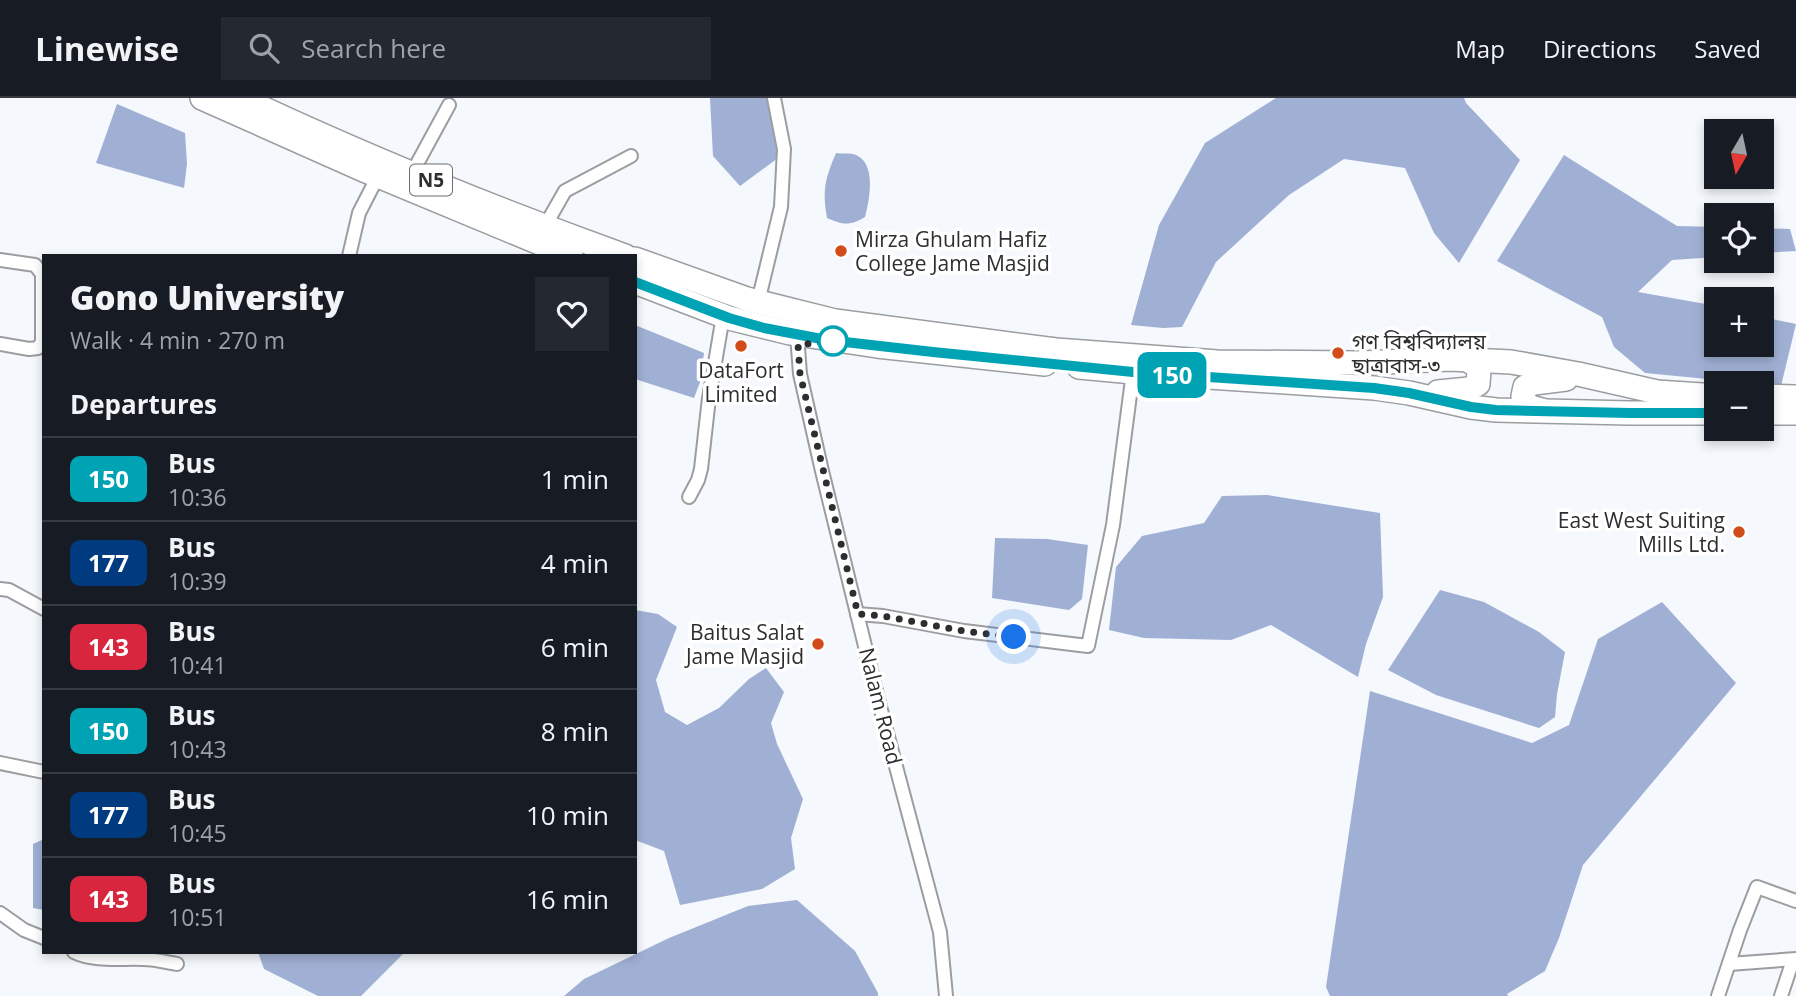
<!DOCTYPE html>
<html lang="en">
<head>
<meta charset="utf-8">
<style>
  body { margin:0; font-family:"Open Sans","Noto Sans Bengali",sans-serif; background:#242831; color:#f1f3f6; height:100vh; display:flex; flex-direction:column; font-size:26px; white-space:nowrap }
  * { box-sizing:border-box; margin:0 }
  p { font-size:23px; color:#9ea1a6 }
  .icon { flex:none; width:38px; height:38px; fill:none; stroke:currentColor; stroke-width:2; stroke-linecap:round; stroke-linejoin:round }
  .map { position:relative; flex:1; overflow:hidden }
  .panel { position:absolute; left:42px; top:156px; width:595px; height:700px; display:flex; flex-direction:column; background:#171b24; border-radius:0px; box-shadow:0 4px 10px #0003 }
  .panel>* { flex:none }
  .badge { padding:0 14px; border-radius:10px; font-size:24px; line-height:46px }
  .needle { width:46px; rotate:189deg }
  .buttons { position:absolute; left:1704px; top:21px; display:grid; gap:14px }
  .buttons a { display:grid; place-items:center; width:70px; height:70px; border-radius:0px; background:#171b24; box-shadow:0 4px 10px #0003; font-size:35px }
  .you { position:absolute; width:35px; height:35px; margin:-18px; border:5px solid #fff; border-radius:50%; background:#1a73e8; box-shadow:0 0 0 10px #1a73e833 }
  .map>.badge { position:absolute; translate:-50% -50%; box-shadow:0 0 0 4px #fff }
  h2 { padding:0 28px; font-size:26px; line-height:63px }
  .round { display:grid; place-items:center; flex:none; width:74px; height:74px; border-radius:0px; background:#242831 }
  .overview { display:flex; align-items:center; justify-content:space-between; height:119px; padding:0 28px }
  h1 { font-size:33px; font-weight:800; line-height:52px }
  ul { padding:0; list-style:none }
  li { display:flex; align-items:center; gap:21px; height:84px; padding:0 28px; border-top:2px solid #363941 }
  li div { flex:1 }
  li b { display:block; font-size:26px }
  li em { font-style:normal }
  li .badge { min-width:77px; font-weight:700; text-align:center }
  header { display:flex; align-items:center; gap:42px; box-sizing:border-box; height:98px; padding:0 35px; background:#171b24; border-bottom:2px solid #363941 }
  header strong { font-size:33px }
  nav { display:flex; gap:38px; margin-inline-start:auto; font-size:24px }
  .search { width:490px; height:63px; background:#242831; display:flex; align-items:center; gap:18px; box-sizing:border-box; padding:0 24px; border-radius:0px; color:#9ea1a6; font-size:26px }
  .map>svg:first-child { display:block }
</style>
</head>
<body>
<header>
<strong>Linewise</strong>
<div class="search"><svg class="icon" aria-label="search" viewBox="0 0 24 24"><circle cx="10" cy="10" r="6"/><path d="M15 15l6 6"/></svg>Search here</div>
<nav><a>Map</a><a>Directions</a><a>Saved</a></nav>
</header>
<div class="map">
<svg width="1796" height="898" viewBox="0 0 1796 898">
  <rect width="100%" height="100%" fill="#f5f8fc"/>
  <g fill="#a0b0d4">
    <path d="M710,0H767L778,60L740,88L713,58Z"/>
    <path d="M1276,0H1464L1466,5L1520,62L1459,165L1434,135L1405,70L1344,61L1289,97L1216,164L1182,229L1163,230L1131,227L1159,127L1205,45Z"/>
    <path d="M117,6L185,35L187,66L184,90L96,65Z"/>
    <path d="M836,55C841,56 848,55 853,56C877,62 870,101 865,119C850,128 843,127 827,120C822,92 825,81 836,55Z"/>
    <path d="M1564,57L1677,128L1717,129V159L1672,162L1638,194L1717,208V247H1762V219L1796,226L1781,288L1645,275L1614,249L1602,219L1497,163Z"/>
    <path d="M1762,130L1790,131L1796,153L1762,155Z"/>
    <path d="M635,227L704,255L700,284L694,300L635,281Z"/>
    <path d="M1267,397L1380,415L1383,499L1366,546L1358,579L1271,527L1231,542L1144,540L1109,532L1116,469L1142,438L1204,425L1222,398Z"/>
    <path d="M995,440L1047,441L1088,447L1082,501L1069,512L992,500Z"/>
    <path d="M1440,492L1484,504L1539,534L1565,554L1557,596L1555,619L1539,630L1436,597L1388,572Z"/>
    <path d="M1662,504L1736,585L1583,767L1559,840L1545,873L1507,896L1508,898H1330L1326,889L1370,593L1532,645L1569,627L1598,541Z"/>
    <path d="M635,512L658,516L677,529L656,582L665,614L687,627L719,610L749,581L766,570L784,594L771,625L777,646L803,701L791,740L795,771L762,791L680,807L664,753L635,742Z"/>
    <path d="M44,741V812L33,810V746Z"/>
    <path d="M797,802L855,853L878,895V898H564L584,881L669,840L748,808Z"/>
    <path d="M258,854H405L361,898H318L264,871Z"/>
  </g>
  <g fill="none" stroke-linecap="round" stroke-linejoin="round">
    <defs>
      <g id="street">
        <path d="M412,75L449,7"/>
        <path d="M545,128L565,93L631,58"/>
        <path d="M349,158L359,115L378,78"/>
        <path d="M0,162L35,167L42,176V244L38,250L29,251L0,246"/>
        <path d="M758,204L781,109L784,51L774,0"/>
        <path d="M797,237L800,276L822,373L878,601L940,834L946,898"/>
        <path d="M689,399L698,382L701,371L709,300L723,218"/>
        <path d="M0,491L9,492L44,511"/>
        <path d="M857,516L883,518L964,533L1088,548L1113,427L1133,274"/>
        <path d="M0,665L44,674"/>
        <path d="M0,815L24,832L44,840"/>
        <path d="M74,854C95,864 120,860 143,861C154,861 166,864 177,866"/>
        <path d="M1729,866L1796,861"/>
        <path d="M1718,898L1740,832L1757,789L1796,803"/>
        <path d="M1781,898L1793,862"/>
      </g>
      <g id="highway">
        <path d="M202,0L366,73L571,158"/>
        <path d="M241,0C366,59 495,111 625,158"/>
        <path d="M635,161L747,201L835,223L1056,252L1217,264L1362,265L1450,261L1511,264L1578,276L1657,294L1717,298"/>
        <path d="M635,184L729,220L790,235L877,248L1045,266"/>
        <path d="M1079,269L1133,274L1374,290L1409,295L1471,309L1496,312L1630,315H1717"/>
        <path d="M1438,294L1469,291L1478,286L1479,272L1474,266L1465,261"/>
        <path d="M1762,298L1796,299"/>
        <path d="M1542,312L1531,309L1524,304L1523,298L1525,289L1534,285L1566,281"/>
        <path d="M1762,315H1796"/>
      </g>
    </defs>
    <use href="#street" stroke="#9b9da1" stroke-width="16"/>
    <use href="#highway" stroke="#9b9da1" stroke-width="26"/>
    <use href="#street" stroke="#fff" stroke-width="12"/>
    <use href="#highway" stroke="#fff" stroke-width="23"/>
  </g>
  <g fill="none" stroke-linecap="round" stroke-linejoin="round">
    <defs>
      <path id="line" d="M635,184L729,220L764,230L827,242L933,254L1133,274L1374,290L1409,295L1471,309L1496,312L1630,315H1717"/>
    </defs>
    <use href="#line" stroke="#fff" stroke-width="16"/>
    <use href="#line" stroke="#00a3b4" stroke-width="10"/>
    <path stroke="#2d2e30" stroke-width="7" stroke-dasharray="0 12.6" d="M833,243L798,247L800,276L858,516L883,518L964,533L1014,539"/>
  </g>
  <g fill="#d24b1a" stroke="#fff" stroke-width="2.5">
    <circle cx="841" cy="153" r="7"/>
    <circle cx="741" cy="248" r="7"/>
    <circle cx="1338" cy="255" r="7"/>
    <circle cx="1739" cy="434" r="7"/>
    <circle cx="818" cy="546" r="7"/>
  </g>
  <circle fill="#fff" stroke="#00a3b4" stroke-width="3.5" cx="833" cy="243" r="14"/>
  <g text-anchor="middle" dominant-baseline="central" stroke-width="7" stroke-linejoin="round" paint-order="stroke">
    <rect fill="#fff" stroke="#6c6d6e" stroke-width="2" x="410" y="66.5" width="42" height="31" rx="5"/>
    <g font-size="19" font-weight="bold" fill="#2d2e30">
      <text x="431" y="82">N5</text>
    </g>
    <g font-size="21" fill="#2d2e30" stroke="#fff" text-anchor="start">
      <text x="855" y="141">Mirza Ghulam Hafiz<tspan x="855" dy="24">College Jame Masjid</tspan></text>
      <text x="1352" y="243">গণ বিশ্ববিদ্যালয়<tspan x="1352" dy="24">ছাত্রাবাস-৩</tspan></text>
      <text x="741" y="272" text-anchor="middle">DataFort<tspan x="741" dy="24">Limited</tspan></text>
      <text x="1725" y="422" text-anchor="end">East West Suiting<tspan x="1725" dy="24">Mills Ltd.</tspan></text>
      <text x="804" y="534" text-anchor="end">Baitus Salat<tspan x="804" dy="24">Jame Masjid</tspan></text>
    </g>
    <g font-size="21" fill="#2d2e30" stroke="#fff">
      <text transform="translate(881 608) rotate(76)">Nalam Road</text>
    </g>
  </g>
</svg>
<div class="buttons">
<a><svg class="needle" viewBox="-14 -14 28 28"><path d="M0-13l5 13h-10z" fill="#e53935"/><path d="M0 13l5-13h-10z" fill="#9ea1a6"/></svg></a>
<a><svg class="icon" aria-label="locate" viewBox="0 0 24 24"><circle cx="12" cy="12" r="6"/><path d="M12 2v4M12 18v4M2 12h4M18 12h4"/></svg></a>
<a>+</a>
<a>−</a>
</div>
<div class="you" style="left:1014px;top:539px"></div>
<b class="badge" style="left:1172px;top:277px;background:#00a3b4;color:#fff">150</b>
<section class="panel">
<div class="overview"><div><h1>Gono University</h1><p>Walk · 4 min · 270 m</p></div><a class="round"><svg class="icon" aria-label="heart" viewBox="0 0 24 24"><path d="M12 20l-8-8c-3-5 5-10 8-4 3-6 11-1 8 4z"/></svg></a></div>
<h2>Departures</h2>
<ul>
<li><span class="badge" style="background:#00a3b4;color:#fff">150</span><div><b>Bus</b><p>10:36</p></div><em>1 min</em></li>
<li><span class="badge" style="background:#003b80;color:#fff">177</span><div><b>Bus</b><p>10:39</p></div><em>4 min</em></li>
<li><span class="badge" style="background:#d7263d;color:#fff">143</span><div><b>Bus</b><p>10:41</p></div><em>6 min</em></li>
<li><span class="badge" style="background:#00a3b4;color:#fff">150</span><div><b>Bus</b><p>10:43</p></div><em>8 min</em></li>
<li><span class="badge" style="background:#003b80;color:#fff">177</span><div><b>Bus</b><p>10:45</p></div><em>10 min</em></li>
<li><span class="badge" style="background:#d7263d;color:#fff">143</span><div><b>Bus</b><p>10:51</p></div><em>16 min</em></li>
</ul>
</section>
</div>
</body>
</html>
